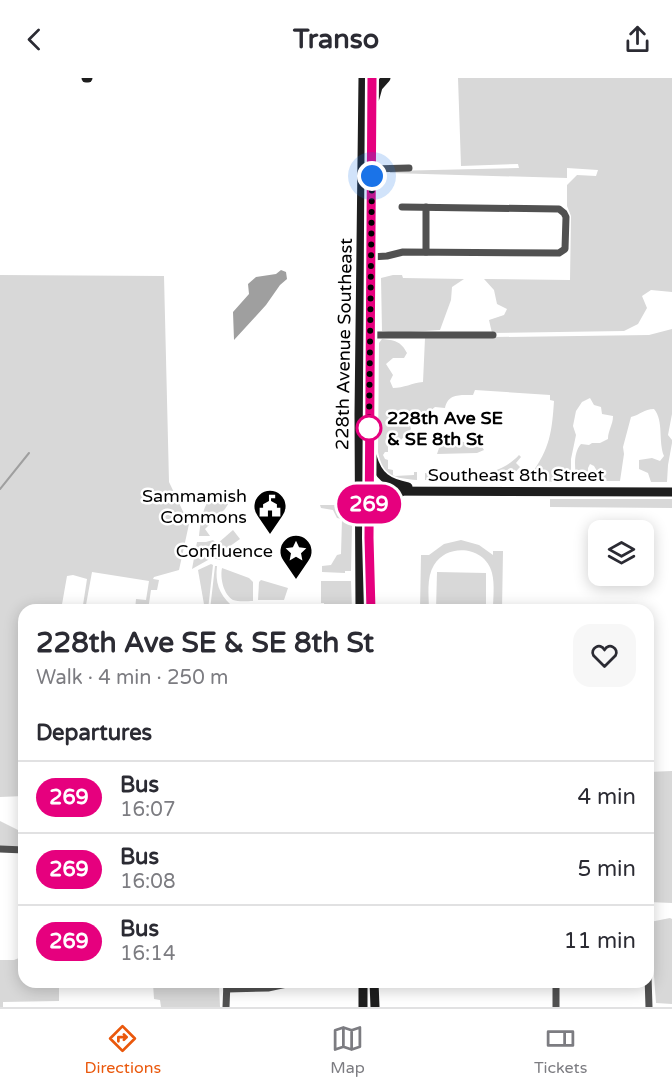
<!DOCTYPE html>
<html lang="en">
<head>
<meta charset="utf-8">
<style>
  body { margin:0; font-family:"Varela Round",sans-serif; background:#f7f7f7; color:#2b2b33; height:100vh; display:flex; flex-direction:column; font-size:22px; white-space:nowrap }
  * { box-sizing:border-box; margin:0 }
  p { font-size:20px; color:#7c7c81 }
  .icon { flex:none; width:33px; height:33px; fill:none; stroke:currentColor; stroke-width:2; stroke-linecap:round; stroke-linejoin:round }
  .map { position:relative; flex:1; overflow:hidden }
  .sheet { position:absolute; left:18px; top:526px; width:636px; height:384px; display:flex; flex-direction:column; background:#fff; border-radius:18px; box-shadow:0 3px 15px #0003 }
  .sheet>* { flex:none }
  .badge { padding:0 12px; border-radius:20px; font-size:21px; line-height:39px }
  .fabs { position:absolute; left:588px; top:442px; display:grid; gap:12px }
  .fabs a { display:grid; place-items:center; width:66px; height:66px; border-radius:12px; background:#fff; box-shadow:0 3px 15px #0003; font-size:30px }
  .you { position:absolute; width:30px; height:30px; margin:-15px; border:4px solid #fff; border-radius:50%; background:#1a73e8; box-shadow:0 0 0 9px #1a73e833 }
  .map>.badge { position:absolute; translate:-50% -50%; box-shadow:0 0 0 3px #fff }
  h2 { padding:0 18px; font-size:22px; line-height:54px }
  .round { display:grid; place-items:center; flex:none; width:63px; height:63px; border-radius:18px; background:#f7f7f7 }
  .head { display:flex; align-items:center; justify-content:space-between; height:102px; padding:0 18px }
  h1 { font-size:28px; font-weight:700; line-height:45px }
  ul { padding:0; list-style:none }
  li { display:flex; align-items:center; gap:18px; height:72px; padding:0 18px; border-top:2px solid #e1e1e2 }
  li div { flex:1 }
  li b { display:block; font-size:22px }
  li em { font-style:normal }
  li .badge { min-width:66px; font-weight:700; text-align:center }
  header { display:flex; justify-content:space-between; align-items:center; height:78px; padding:0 18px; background:#fff; font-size:27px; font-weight:700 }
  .tabs { display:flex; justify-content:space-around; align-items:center; height:84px; border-top:2px solid #e1e1e2; background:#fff; font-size:16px; color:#7c7c81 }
  .tabs a { display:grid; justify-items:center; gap:3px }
  .tabs .selected { color:#ea580c }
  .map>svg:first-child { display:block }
</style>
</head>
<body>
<header><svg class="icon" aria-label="back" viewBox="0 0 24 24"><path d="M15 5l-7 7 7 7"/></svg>Transo<svg class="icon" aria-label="share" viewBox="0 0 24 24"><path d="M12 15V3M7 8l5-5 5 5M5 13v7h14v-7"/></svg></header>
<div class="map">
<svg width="672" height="929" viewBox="0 0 672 929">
  <rect width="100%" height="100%" fill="#fff"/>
  <g fill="#d8d8d8">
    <path d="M458,0H672V214L651,212L642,218L647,230L638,246L624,253L492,255L489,242L504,237L507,231L497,226L494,212L484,201L570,202L571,138L567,128V107L577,97L596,98L598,92L567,90V100L390,95V93L519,90L518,86L461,88Z"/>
    <path d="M0,197L164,198L169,404L189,446L179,492L154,499L153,501L159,502L157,512H151L148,532H135L136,521L146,522L149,503L92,494L86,527H83L87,501L73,497L67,498L61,532H24V718L0,719Z"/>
    <path d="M393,197H402L403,200L464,201L452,209L451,222L440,252L395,255L382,253L381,200Z"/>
    <path d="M672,251V336L668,357L672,362V365L668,387L667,404H651L648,395L639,391V382L652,380L660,383L664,378C658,363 664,343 654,331C644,331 640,337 631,339L623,369L624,376L620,403H603L594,388L590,386L588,390V402H580L576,400C575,389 573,375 581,366L589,367L592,365H600L608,361C608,352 613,347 613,338L602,336L601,329L594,327L590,320L582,324L576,333L573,348L576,357L571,381V401L569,404L518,403L525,393L531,396C550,371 552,353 554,323L550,322V317L475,312L473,317C461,317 448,315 445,330L435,329L415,345L409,343L411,351L399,364H388V374H385L383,377L385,381L388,382V391L393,392V397L395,398L414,397V394H417V402C395,400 383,399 378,374L379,265L382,261C394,262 401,263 407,275L404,280H393L386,286L393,297L390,303L393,310C404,310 412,305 423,304L425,260L649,257Z"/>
    <path d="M451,361L456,366L461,363L466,365V369L473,370L474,367L480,366L484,372L477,375L437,376L440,367L442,369Z"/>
    <path d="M519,377L521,379L516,385L520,389L507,403L425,402V395H428L429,398C460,397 496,402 519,377Z"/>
    <path d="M220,414L240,413L242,415H235L225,431L205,451L210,458H199C201,441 203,421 220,414Z"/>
    <path d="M550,421H672V430L550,429Z"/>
    <path d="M320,427H346L352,448L351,493H345V495L322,494V488L331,487L337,477L341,476L342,441L337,440L333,432L321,430Z"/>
    <path d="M233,452L240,461L226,471L220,482L209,479L208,482L192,491L197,464H206L213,462L217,466Z"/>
    <path d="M461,462L479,467L493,477V473H503L502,532H493C493,521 495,507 492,495C486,469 448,464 434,487C426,500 429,518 429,532H420L421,477H429L444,466Z"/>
    <path d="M211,486L213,487L208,532H205L198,492Z"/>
    <path d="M215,488H217C215,504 219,516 231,527L229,532H210Z"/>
    <path d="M222,490L249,500L253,504V523C248,523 238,524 233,522C223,516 220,499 222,490Z"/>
    <path d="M437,494L486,495V532H436Z"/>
    <path d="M261,502L288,510L284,522H258L259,504Z"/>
    <path d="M321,503H351L352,532H324V525H321Z"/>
    <path d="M672,693V825L648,824V694Z"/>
    <path d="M0,743L24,755V769H0Z"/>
    <path d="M670,840L672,841V926L656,925L650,844Z"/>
    <path d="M24,878V904L59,905V923L3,924V929H0V882H14Z"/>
    <path d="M153,905L219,906L220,929H161L160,922L154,921Z"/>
  </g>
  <path fill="#9f9f9f" d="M281,192L286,194L287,201L280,207L266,227L234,262L233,234L249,216L248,206L256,199L276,196Z"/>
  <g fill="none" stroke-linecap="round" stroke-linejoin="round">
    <path stroke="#9f9f9f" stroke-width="2" d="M0,411L29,375"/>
    <g stroke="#515151" stroke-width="7">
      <path d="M372,91L409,90"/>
      <path d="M426,174V129"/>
      <path d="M371,179L387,178L403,174L559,175L565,171L566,139L564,135L559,131L402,129"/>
      <path d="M371,257H493"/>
      <path d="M0,771L24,772"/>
      <path d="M648,898L649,929"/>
      <path d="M556,904V929"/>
      <path d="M227,911L268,910L296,904"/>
      <path d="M226,929L227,904"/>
    </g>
    <g stroke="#1e1e1e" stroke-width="9">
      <path d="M86,0H88"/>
      <path d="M375,20L378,9L386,0"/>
      <path d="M372,378C378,399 388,405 408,409"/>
      <path d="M365,413L672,414"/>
      <path d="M372,443L381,425L401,414"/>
      <path d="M360,532L359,336L363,0"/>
      <path d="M371,532L369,460L372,0"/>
      <path d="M363,904V929"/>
      <path d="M374,904L375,929"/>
    </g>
  </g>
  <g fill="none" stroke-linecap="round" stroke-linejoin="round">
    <defs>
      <path id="line" d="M371,532L369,460L372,0"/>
    </defs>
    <use href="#line" stroke="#fff" stroke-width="14"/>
    <use href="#line" stroke="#e6007e" stroke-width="9"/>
    <path stroke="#000" stroke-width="6" stroke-dasharray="0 10.8" d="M369,350L372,98"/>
  </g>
  <defs>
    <symbol id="civic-pin" viewBox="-11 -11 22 30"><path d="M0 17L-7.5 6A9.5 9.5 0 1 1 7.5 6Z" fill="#000" stroke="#fff"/><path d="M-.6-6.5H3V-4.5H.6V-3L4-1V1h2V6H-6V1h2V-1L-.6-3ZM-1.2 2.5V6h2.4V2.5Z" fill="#fff"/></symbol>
    <symbol id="sight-pin" viewBox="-11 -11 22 30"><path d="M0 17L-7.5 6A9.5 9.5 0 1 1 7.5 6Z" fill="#000" stroke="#fff"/><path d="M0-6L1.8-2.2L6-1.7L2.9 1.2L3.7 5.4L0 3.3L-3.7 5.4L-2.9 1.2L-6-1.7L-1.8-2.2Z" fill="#fff"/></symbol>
  </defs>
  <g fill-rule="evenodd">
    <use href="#civic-pin" x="251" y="409" width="38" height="52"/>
    <use href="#sight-pin" x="277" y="454" width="38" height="52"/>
  </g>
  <circle fill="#fff" stroke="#e6007e" stroke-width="3" cx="369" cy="350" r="12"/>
  <g text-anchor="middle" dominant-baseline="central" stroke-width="5" stroke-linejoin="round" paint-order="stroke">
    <g font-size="18" fill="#000" stroke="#fff">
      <text transform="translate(344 266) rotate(-89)">228th Avenue Southeast</text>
      <text x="516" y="397">Southeast 8th Street</text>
    </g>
    <g font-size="18" font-weight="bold" fill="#000" stroke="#fff" text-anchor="start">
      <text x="387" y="340">228th Ave SE<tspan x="387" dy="21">&amp; SE 8th St</tspan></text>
    </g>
    <g font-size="18" fill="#000" stroke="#fff" text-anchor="end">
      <text x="247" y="418">Sammamish<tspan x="247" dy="21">Commons</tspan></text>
      <text x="273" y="473">Confluence</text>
    </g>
  </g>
</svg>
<div class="fabs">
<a><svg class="icon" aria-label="layers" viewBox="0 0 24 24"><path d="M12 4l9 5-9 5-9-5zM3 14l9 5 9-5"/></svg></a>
</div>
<div class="you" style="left:372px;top:98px"></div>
<b class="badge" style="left:369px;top:426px;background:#e6007e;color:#fff">269</b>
<section class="sheet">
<div class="head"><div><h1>228th Ave SE &amp; SE 8th St</h1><p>Walk · 4 min · 250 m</p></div><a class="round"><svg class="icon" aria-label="heart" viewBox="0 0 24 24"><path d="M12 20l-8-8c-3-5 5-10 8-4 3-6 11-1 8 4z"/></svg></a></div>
<h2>Departures</h2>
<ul>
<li><span class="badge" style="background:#e6007e;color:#fff">269</span><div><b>Bus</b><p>16:07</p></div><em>4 min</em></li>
<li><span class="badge" style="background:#e6007e;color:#fff">269</span><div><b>Bus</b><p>16:08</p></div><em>5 min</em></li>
<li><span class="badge" style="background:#e6007e;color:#fff">269</span><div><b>Bus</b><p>16:14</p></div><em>11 min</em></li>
</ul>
</section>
</div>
<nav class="tabs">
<a class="selected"><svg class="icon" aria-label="directions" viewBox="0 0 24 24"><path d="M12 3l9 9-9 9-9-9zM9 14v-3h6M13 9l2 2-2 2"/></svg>Directions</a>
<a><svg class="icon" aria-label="map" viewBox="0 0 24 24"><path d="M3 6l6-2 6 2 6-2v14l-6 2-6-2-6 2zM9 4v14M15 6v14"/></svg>Map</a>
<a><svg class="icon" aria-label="tickets" viewBox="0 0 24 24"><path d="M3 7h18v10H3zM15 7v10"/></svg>Tickets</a>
</nav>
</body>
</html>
